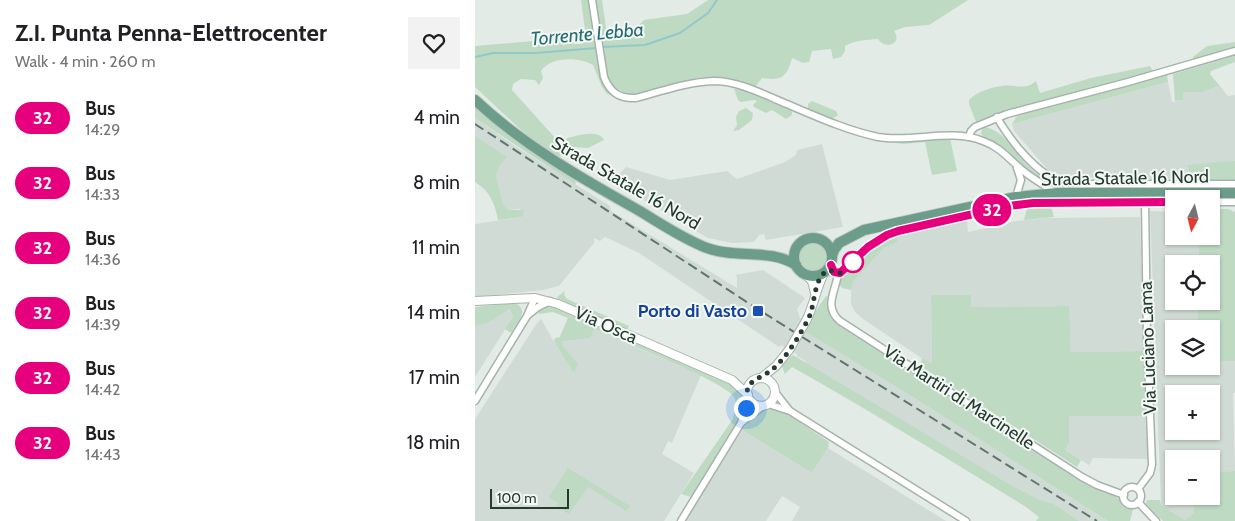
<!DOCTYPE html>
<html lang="en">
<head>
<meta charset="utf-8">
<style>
  body { margin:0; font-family:Cabin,sans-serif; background:#f2f2f2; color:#202124; height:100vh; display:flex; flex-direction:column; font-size:19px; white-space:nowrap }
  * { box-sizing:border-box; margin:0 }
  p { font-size:16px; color:#757577 }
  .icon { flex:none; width:28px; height:28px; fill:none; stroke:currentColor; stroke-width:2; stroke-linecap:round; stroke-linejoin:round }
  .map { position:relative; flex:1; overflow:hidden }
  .side { display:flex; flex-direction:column; background:#fff; width:475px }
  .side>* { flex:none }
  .badge { padding:0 10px; border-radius:16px; font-size:18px; line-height:32px }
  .needle { width:32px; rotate:187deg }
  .controls { position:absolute; left:690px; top:190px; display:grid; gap:10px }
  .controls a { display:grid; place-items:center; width:55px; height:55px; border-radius:0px; background:#fff; box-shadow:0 1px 4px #0004; font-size:25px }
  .scale { position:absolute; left:15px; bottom:12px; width:79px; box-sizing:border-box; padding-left:5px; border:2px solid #253b32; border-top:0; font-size:14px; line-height:18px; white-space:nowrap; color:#253b32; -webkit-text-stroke:4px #f3f8f5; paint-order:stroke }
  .you { position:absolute; width:25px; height:25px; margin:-12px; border:4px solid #fff; border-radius:50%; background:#1a73e8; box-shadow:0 0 0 8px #1a73e833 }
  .map>.badge { position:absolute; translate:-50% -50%; box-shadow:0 0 0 2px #fff }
  .round { display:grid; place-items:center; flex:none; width:52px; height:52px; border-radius:0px; background:#f2f2f2 }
  .headline { display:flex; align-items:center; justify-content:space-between; height:85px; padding:0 15px }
  h1 { font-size:24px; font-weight:800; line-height:38px }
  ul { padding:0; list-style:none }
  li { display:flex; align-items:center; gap:15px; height:65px; padding:0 15px }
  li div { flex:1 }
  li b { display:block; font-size:19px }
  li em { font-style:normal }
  li .badge { min-width:55px; font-weight:700; text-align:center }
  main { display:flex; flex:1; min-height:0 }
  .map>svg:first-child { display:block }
</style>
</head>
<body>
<main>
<section class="side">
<div class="headline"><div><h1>Z.I. Punta Penna-Elettrocenter</h1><p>Walk · 4 min · 260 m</p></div><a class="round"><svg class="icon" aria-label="heart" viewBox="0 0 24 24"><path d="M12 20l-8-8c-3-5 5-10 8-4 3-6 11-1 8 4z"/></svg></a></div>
<ul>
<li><span class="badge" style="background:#e6007e;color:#fff">32</span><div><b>Bus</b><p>14:29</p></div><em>4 min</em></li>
<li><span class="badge" style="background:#e6007e;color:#fff">32</span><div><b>Bus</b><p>14:33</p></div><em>8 min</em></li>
<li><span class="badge" style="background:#e6007e;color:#fff">32</span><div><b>Bus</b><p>14:36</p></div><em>11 min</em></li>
<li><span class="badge" style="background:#e6007e;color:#fff">32</span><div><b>Bus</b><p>14:39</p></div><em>14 min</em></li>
<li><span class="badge" style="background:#e6007e;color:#fff">32</span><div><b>Bus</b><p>14:42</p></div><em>17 min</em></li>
<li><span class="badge" style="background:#e6007e;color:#fff">32</span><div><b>Bus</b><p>14:43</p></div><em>18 min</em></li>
</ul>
</section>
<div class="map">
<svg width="760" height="521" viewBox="0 0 760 521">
  <rect width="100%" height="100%" fill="#e3ebe6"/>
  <g fill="#d1dbd5" fill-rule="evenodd">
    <path d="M693,82L697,102L708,100V92H728L743,86L753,96L760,95V180H716L715,178L708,177L707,179H664L663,176L661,179L591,177L573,170L539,131L537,124Z"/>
    <path d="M0,118L40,146L135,206L136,211L262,288V277L260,275L288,270L330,298L322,309L325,318L328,319L324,327L433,394L633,521H604L579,504L565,500L536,485L453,436L448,444L337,378L330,361L322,356V354L306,345L304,347L164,253L130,237L125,241L119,238V243L84,286L68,290L0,297V224L46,217L45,209L33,210L28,204L21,175L25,165L31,157L0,136Z"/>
    <path d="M347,144L368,227L291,240L289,234L284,235L279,242L257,243L233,238L155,192L143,189L137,181L151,167L195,180L252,171L262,179L310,162L321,155L322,150Z"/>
    <path d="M675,211L699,212V236H724V264H699V301H723V329H699V366H736V362L760,361V393H758L760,471L736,472V459H699V496H719V513L710,520L686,505ZM699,394H736V431H699Z"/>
    <path d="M665,217L669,351L596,352L593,306L496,307L495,295H456L457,365L388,319L380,312L376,304V286L378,282L409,248L422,242V235L492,219L493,232L541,221L573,218Z"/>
    <path d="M33,309L38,317L0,377V312Z"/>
    <path d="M93,318L226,375L197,443L193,441L187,454L219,473L189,521H0V419L62,323L66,319L81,345Z"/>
    <path d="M594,416H670L673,459L618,458L614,465L590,450L594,443Z"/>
    <path d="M267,430L337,473L353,448L471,521H317L325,507L307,496L291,521H210Z"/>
  </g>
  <g fill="#bedac2">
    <path d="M106,0H115L135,92L137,95L132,94L127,87L118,65C104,57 76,56 66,71L68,78L64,85L60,80L46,79L38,84L37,90L83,141C94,138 122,127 129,140L113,148L97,147L92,149L84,158L62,145L0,87V46L69,40C74,42 80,40 86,41C95,41 102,47 111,42V37Z"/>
    <path d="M120,0H127L132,34L138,40H142L153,36L169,20L212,14L233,0H493L454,25L430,27L419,31C428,43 411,51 403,39C391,40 380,40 370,46V51L366,57L358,59L356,49L337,51L334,62L328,63L317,58C312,77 307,81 287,78L280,87L246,79L164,95C146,93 139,90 131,74Z"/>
    <path d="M760,42V47L719,60L718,57L732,46Z"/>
    <path d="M760,56V62L736,71L735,74L752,95L743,86L728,92H708V100L700,101L698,74Z"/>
    <path d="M675,66L678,71L528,111L501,122L494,104V100C501,92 517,87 527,86C539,84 550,91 561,81L565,93L616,78Z"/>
    <path d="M692,75L693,82L537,124L542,116Z"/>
    <path d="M259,89L269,90L314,107L317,111V115L311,119L297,110L291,113L279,107L278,105L282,101L279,100L266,102L263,100Z"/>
    <path d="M337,101L361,111L363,115L357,119L333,109V104Z"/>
    <path d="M0,105L100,179L101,185L0,118Z"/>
    <path d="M271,108L278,113L277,120L264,130L258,131L262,125L261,117L264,111Z"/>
    <path d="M508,127C528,129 538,149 550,163C561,175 575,183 591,186L590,188L568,181L559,175L530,150L508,137L506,133Z"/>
    <path d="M0,136L32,157L25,165L21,175L28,204L33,210H49L48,215L46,217L23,220C20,204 15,191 0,182Z"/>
    <path d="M475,138L482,171L457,175L450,142L428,144L409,141L408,140L428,141Z"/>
    <path d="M760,161V180H716L713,165Z"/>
    <path d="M576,206L579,217L549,220L552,208Z"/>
    <path d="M736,209H753L760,212V361L736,362V329H723V301H736V264H724V236H736Z"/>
    <path d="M422,235V242L409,248L378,282L376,290L367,288L363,283L367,276L373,273L398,249Z"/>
    <circle cx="338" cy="257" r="16"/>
    <path d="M90,291L89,295L92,299L154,326L152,330L83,301L82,297Z"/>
    <path d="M456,295H496V307L594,306L596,352L669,351L670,416H594V443L590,450L606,460L602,467L445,366L447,358L457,364Z"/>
    <path d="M351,296L355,298L357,310L376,330L402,349L620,489L640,496L652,507L658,509L655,521H633L433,394L331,332L333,322Z"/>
    <path d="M40,303C55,310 42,323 36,333L30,329L38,317L34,309L14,322L0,326V307Z"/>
    <path d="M68,307H85L252,380C258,385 266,389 268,397C274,415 227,479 216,497L206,494L258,419C259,412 263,404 259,397C251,382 141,339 119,329L115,338L88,341L87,345L103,364L99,373L79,341L80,338L85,337L93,318L78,312L64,314L63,310Z"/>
    <path d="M318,355L536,485L565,500L579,504L604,521H561L564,517L551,507L388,407L317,367L310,374L307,367L310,361Z"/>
    <path d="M297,409L308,411L354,442L353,448L337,473L267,430C275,417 282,410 297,409Z"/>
    <path d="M93,468L155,506L151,511L113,487L94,514L81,506L83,503L74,497Z"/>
    <path d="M760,471V521H688L671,504L672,500H685L686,505L710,520L719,513V496H736V472Z"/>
  </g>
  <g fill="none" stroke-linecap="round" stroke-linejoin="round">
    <g stroke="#91c8ca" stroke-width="2">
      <path d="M127,47L170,45L205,33L233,13L242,0"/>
      <path d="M0,57L18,53H60L122,48"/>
    </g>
    <defs>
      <g id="minor">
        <path d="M117,0L129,77C135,92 144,99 161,98C187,91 212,82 239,81C262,81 286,93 307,102C338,115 370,130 403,137C438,143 475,128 508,141C525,147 534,159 547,170C558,179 570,186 582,193"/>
        <path d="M522,117C528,129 536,139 544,149C563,171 576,182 606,184H760"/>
        <path d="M494,137L496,131L500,127L532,114L653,82L760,51"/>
        <path d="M541,197L546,180L542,168"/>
        <path d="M736,202H760"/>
        <path d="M352,271L363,274L367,272C387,255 398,240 423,231L534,206L558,203L699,201"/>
        <path d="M363,274C361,290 348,307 365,321L607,477L622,485L649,495"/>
        <path d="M53,315L63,307L75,301"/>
        <path d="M300,392L314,410"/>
        <path d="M0,401L52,316L60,298"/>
        <path d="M293,404L315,411L491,521"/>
        <path d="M267,422L288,406"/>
        <circle cx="657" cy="496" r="9"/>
        <path d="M663,489L675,473L677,465L672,336L670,201"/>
        <path d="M663,502L681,521"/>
        <path d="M206,521L266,423L273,396"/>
      </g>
      <g id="tertiary">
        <path d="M330,274L337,281L340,293"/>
        <path d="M0,301L60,298L83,304L257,380L273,395"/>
        <path d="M331,321C339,305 341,289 349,273"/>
        <path d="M286,378L301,366L314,350"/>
        <circle cx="286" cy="392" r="14"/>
      </g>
      <g id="primary">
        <path d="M0,100C48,145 106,178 163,210C185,223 208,239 232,248C261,259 295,248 321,265"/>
        <circle cx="338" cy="257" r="19"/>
        <path d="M357,256L359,250L364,243L389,230L541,197L582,193H760"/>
      </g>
    </defs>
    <use href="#minor" stroke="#a6b3ac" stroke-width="9"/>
    <use href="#tertiary" stroke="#a6b3ac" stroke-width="10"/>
    <use href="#primary" stroke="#c2c8c6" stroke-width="12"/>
    <use href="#minor" stroke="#fff" stroke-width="6"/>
    <use href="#tertiary" stroke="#fff" stroke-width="8"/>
    <use href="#primary" stroke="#6c9c8a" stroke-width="10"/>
    <path stroke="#5f766d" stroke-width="2" stroke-dasharray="10 5" stroke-linecap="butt" d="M0,124L284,310L622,521"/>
    <defs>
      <path id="tertiary-bridge" d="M314,350L331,321"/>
    </defs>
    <use href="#tertiary-bridge" stroke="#a6b3ac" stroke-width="10" stroke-linecap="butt"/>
    <use href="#tertiary-bridge" stroke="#fff" stroke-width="8"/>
  </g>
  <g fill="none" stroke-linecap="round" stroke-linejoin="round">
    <defs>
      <path id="line" d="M356,265L359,272L365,273L393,247L412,235L423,231L534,206L558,203L699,202"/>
    </defs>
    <use href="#line" stroke="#fff" stroke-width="11"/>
    <use href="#line" stroke="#e6007e" stroke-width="8"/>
    <path stroke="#253b32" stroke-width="5" stroke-dasharray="0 9" d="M271,408L272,391L275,384C281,378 291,375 298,369C312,357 327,332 335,315C340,302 339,276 354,270L365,273L380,260L378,262"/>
  </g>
  <circle fill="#fff" stroke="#e6007e" stroke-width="2.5" cx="378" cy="262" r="10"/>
  <rect fill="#1a4fb4" stroke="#f3f8f5" stroke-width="2" x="277" y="305" width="12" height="12" rx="2.5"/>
  <g text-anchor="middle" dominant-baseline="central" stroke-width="4" stroke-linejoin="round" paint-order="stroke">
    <g font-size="18" fill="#253b32" stroke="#f3f8f5">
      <text transform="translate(650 178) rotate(-1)">Strada Statale 16 Nord</text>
      <text transform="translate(151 183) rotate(30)">Strada Statale 16 Nord</text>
      <text transform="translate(131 325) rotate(24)">Via Osca</text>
      <text transform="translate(673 348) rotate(-92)">Via Luciano Lama</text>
      <text transform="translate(484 397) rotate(33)">Via Martiri di Marcinelle</text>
    </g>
    <g font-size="18" font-weight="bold" fill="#164399" stroke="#f3f8f5" text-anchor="end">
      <text x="272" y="311">Porto di Vasto</text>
    </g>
    <g font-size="19" font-style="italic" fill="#256d70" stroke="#f3f8f5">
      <text transform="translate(112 34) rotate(-5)">Torrente Lebba</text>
    </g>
  </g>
</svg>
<div class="controls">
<a><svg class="needle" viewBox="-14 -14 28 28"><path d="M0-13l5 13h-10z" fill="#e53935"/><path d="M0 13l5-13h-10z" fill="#757577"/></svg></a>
<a><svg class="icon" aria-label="locate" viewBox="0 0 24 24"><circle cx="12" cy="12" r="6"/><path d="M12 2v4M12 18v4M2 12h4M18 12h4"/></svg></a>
<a><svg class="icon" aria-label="layers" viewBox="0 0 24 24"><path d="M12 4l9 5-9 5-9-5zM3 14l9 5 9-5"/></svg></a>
<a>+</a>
<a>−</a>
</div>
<div class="scale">100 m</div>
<div class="you" style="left:271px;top:408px"></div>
<b class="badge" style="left:517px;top:210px;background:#e6007e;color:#fff">32</b>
</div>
</main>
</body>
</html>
